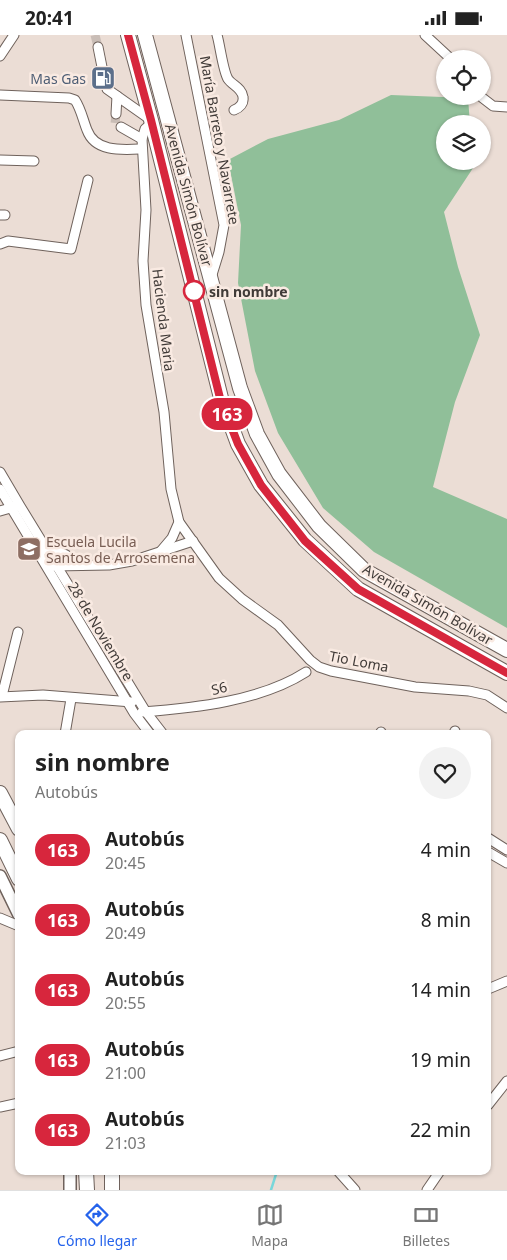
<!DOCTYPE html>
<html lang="es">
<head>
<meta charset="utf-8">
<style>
  body { margin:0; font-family:"Noto Sans",sans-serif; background:#f2f2f2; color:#222; height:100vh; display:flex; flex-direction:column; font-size:19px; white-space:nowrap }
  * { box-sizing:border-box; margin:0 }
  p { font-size:16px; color:#767676 }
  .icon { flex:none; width:28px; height:28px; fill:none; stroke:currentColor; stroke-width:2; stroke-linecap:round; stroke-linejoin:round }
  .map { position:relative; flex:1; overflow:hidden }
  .side { position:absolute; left:15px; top:695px; width:476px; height:445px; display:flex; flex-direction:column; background:#fff; border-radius:10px; box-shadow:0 1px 4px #0004 }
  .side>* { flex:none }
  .badge { padding:0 10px; border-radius:16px; font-size:18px; line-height:32px }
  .controls { position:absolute; left:436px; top:15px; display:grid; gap:10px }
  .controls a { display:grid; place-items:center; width:55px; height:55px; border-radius:50%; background:#fff; box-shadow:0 1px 4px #0004; font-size:25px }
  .map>.badge { position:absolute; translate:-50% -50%; box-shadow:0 0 0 2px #fff }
  .round { display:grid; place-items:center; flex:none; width:52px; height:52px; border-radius:26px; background:#f2f2f2 }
  .summary { display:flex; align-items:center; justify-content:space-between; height:85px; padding:0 20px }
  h1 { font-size:24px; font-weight:700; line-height:38px }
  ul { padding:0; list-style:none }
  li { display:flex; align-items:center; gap:15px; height:70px; padding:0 20px }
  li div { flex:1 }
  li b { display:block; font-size:19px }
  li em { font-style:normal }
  li .badge { min-width:55px; font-weight:700; text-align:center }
  .status { display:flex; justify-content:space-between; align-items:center; height:35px; padding:0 25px; background:#fff; direction:ltr }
  .status svg { height:14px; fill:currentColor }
  .tab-bar { display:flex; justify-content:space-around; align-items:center; height:70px; border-top:1px solid #e0e0e0; background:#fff; font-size:14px; color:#767676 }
  .tab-bar a { display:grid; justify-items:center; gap:2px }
  .tab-bar .active { color:#2563eb }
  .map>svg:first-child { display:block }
</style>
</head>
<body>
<div class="status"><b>20:41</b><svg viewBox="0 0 49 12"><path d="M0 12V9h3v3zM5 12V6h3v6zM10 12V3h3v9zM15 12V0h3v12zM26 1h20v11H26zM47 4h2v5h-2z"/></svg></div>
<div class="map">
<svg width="507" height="1155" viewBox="0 0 507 1155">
  <rect width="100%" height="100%" fill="#ebddd5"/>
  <path fill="#90bf99" d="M391,60L468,63L470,89H445V126H474L475,130L444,177L458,232L480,300L455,367L433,452L507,484V593L374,517L323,473L278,398L255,336L238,248L241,190L228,125L268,104L339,85Z"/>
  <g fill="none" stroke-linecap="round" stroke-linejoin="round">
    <path stroke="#79d7da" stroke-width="2.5" d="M271,1155L277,1136"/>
    <g stroke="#c9bdb6" stroke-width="9" stroke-dasharray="9 4.5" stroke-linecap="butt">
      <path d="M95,0L98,12"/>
      <path d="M102,32L107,54"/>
      <path d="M116,79L115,89L121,92"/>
    </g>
    <defs>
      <g id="minor">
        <path d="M186,0L224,190L219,217L211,243"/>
        <path d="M217,0C220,10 223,36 228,44C232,50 242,53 243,62C244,69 239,73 234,75"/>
        <path d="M425,0L451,24"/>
        <path d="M98,12L102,32"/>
        <path d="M0,21L14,0"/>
        <path d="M107,54L151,85"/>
        <path d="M0,60L69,63L75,65C81,74 83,85 87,95C95,117 121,115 141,114"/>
        <path d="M480,61L493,71L507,72"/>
        <path d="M116,79L117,61"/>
        <path d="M152,88L145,94L142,104L146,175L143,226L146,270L164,377L171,454L179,487L219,543L242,564L278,590L310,625L319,632L331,636L415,652L469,656L487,660L507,673"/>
        <path d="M121,92L142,104"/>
        <path d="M0,125L34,126"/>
        <path d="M0,180H5"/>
        <path d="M0,209L8,206L71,214L88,145"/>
        <path d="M0,437L20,471L146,677L163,699"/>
        <path d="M0,454L134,678L150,699"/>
        <path d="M0,476L14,472"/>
        <path d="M44,515C58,512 70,523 82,530"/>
        <path d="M161,516L172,503L179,487"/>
        <path d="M54,531L109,530L132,526L193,506"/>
        <path d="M2,661L18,597"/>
        <path d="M0,662L43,660L132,667"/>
        <path d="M142,677C195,673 261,666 306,637"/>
        <path d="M65,699L71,664"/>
        <path d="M381,699V697"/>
        <path d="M454,699L455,696"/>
        <path d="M488,803L507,815"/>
        <path d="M488,817L507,828"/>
        <path d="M0,883L19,891"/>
        <path d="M488,954L507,946"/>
        <path d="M0,1021L19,1016"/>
        <path d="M488,1070L507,1046"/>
        <path d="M0,1072L19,1068"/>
        <path d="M338,1136L355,1155"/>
        <path d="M427,1155L440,1136"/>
      </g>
      <g id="major">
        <path d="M0,841L19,880"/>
        <path d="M70,1155V1136"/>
      </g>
      <g id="highway">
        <path d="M128,0L151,85L221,363L238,409L261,450L305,505L358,554L507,638"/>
        <path d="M145,0L240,353L257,399L279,439L319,491L364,535L507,615"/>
        <path d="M0,758L19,794"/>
        <path d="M0,805L19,844"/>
        <path d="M86,1136L87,1155"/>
        <path d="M112,1136V1155"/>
      </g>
    </defs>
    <use href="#minor" stroke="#6f625c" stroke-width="11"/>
    <use href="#major" stroke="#6f625c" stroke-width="14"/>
    <use href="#highway" stroke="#6f625c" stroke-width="16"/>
    <use href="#minor" stroke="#fff" stroke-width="9"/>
    <use href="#major" stroke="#fff" stroke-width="11"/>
    <use href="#highway" stroke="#fff" stroke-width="14"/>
  </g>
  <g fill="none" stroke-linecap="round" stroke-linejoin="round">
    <defs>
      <path id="line" d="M128,0L151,85L220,363L238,409L261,450L305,506L358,554L507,638"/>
    </defs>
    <use href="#line" stroke="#fff" stroke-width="11"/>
    <use href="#line" stroke="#d7263d" stroke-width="8"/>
  </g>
  <defs>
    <symbol id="fuel-square" viewBox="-11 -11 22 22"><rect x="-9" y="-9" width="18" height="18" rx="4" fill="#5c6f8a" stroke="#f9eae2"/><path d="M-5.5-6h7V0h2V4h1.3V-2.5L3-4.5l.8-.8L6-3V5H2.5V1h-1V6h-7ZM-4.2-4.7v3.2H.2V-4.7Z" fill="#fff"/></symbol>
    <symbol id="school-square" viewBox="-11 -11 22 22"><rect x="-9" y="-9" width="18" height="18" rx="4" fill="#8d6e63" stroke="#f9eae2"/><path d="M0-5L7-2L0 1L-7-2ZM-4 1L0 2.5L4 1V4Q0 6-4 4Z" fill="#fff"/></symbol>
  </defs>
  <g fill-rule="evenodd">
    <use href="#fuel-square" x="89" y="29" width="28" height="28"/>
    <use href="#school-square" x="15" y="500" width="28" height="28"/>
  </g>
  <circle fill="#fff" stroke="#d7263d" stroke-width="2.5" cx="194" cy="256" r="10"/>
  <g text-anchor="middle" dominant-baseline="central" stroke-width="5" stroke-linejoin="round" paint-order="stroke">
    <g font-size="14" fill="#4e5e75" stroke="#f9eae2" text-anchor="end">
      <text x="86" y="43">Mas Gas</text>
    </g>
    <g font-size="14" fill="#413b38" stroke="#f9eae2">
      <text transform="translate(220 105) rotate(80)">María Barreto y Navarrete</text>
      <text transform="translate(189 160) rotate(75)">Avenida Simón Bolívar</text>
      <text transform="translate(164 285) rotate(83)">Hacienda Maria</text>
      <text transform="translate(428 569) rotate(30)">Avenida Simón Bolívar</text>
      <text transform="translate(101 596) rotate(59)">28 de Noviembre</text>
      <text transform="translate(359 626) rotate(11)">Tio Loma</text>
      <text transform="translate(219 653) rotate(-14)">S6</text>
    </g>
    <g font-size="14" font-weight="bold" fill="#413b38" stroke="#f9eae2" text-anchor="start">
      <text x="209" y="256">sin nombre</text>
    </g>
    <g font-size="14" fill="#785e54" stroke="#f9eae2" text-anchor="start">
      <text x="46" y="506">Escuela Lucila<tspan x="46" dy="16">Santos de Arrosemena</tspan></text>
    </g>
  </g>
</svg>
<div class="controls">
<a><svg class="icon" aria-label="locate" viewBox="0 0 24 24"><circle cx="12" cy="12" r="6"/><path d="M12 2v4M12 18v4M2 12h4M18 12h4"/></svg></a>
<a><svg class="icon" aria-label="layers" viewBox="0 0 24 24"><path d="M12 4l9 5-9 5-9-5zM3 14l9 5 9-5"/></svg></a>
</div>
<b class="badge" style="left:227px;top:379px;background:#d7263d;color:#fff">163</b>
<section class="side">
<div class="summary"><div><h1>sin nombre</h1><p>Autobús</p></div><a class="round"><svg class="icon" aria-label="heart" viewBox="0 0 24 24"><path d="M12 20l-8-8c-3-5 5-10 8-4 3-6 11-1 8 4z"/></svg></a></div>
<ul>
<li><span class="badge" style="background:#d7263d;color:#fff">163</span><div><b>Autobús</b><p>20:45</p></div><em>4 min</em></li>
<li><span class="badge" style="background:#d7263d;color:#fff">163</span><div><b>Autobús</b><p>20:49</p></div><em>8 min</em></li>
<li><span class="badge" style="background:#d7263d;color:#fff">163</span><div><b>Autobús</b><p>20:55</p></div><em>14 min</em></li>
<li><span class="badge" style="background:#d7263d;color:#fff">163</span><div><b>Autobús</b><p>21:00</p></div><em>19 min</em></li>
<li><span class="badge" style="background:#d7263d;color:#fff">163</span><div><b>Autobús</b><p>21:03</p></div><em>22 min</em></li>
</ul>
</section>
</div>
<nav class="tab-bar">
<a class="active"><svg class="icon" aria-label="directions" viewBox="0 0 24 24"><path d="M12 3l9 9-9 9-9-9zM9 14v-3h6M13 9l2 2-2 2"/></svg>Cómo llegar</a>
<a><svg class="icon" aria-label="map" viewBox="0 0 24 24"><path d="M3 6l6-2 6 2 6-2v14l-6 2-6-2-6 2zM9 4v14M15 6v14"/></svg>Mapa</a>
<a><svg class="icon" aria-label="tickets" viewBox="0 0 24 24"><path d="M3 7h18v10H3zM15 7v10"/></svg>Billetes</a>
</nav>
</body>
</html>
